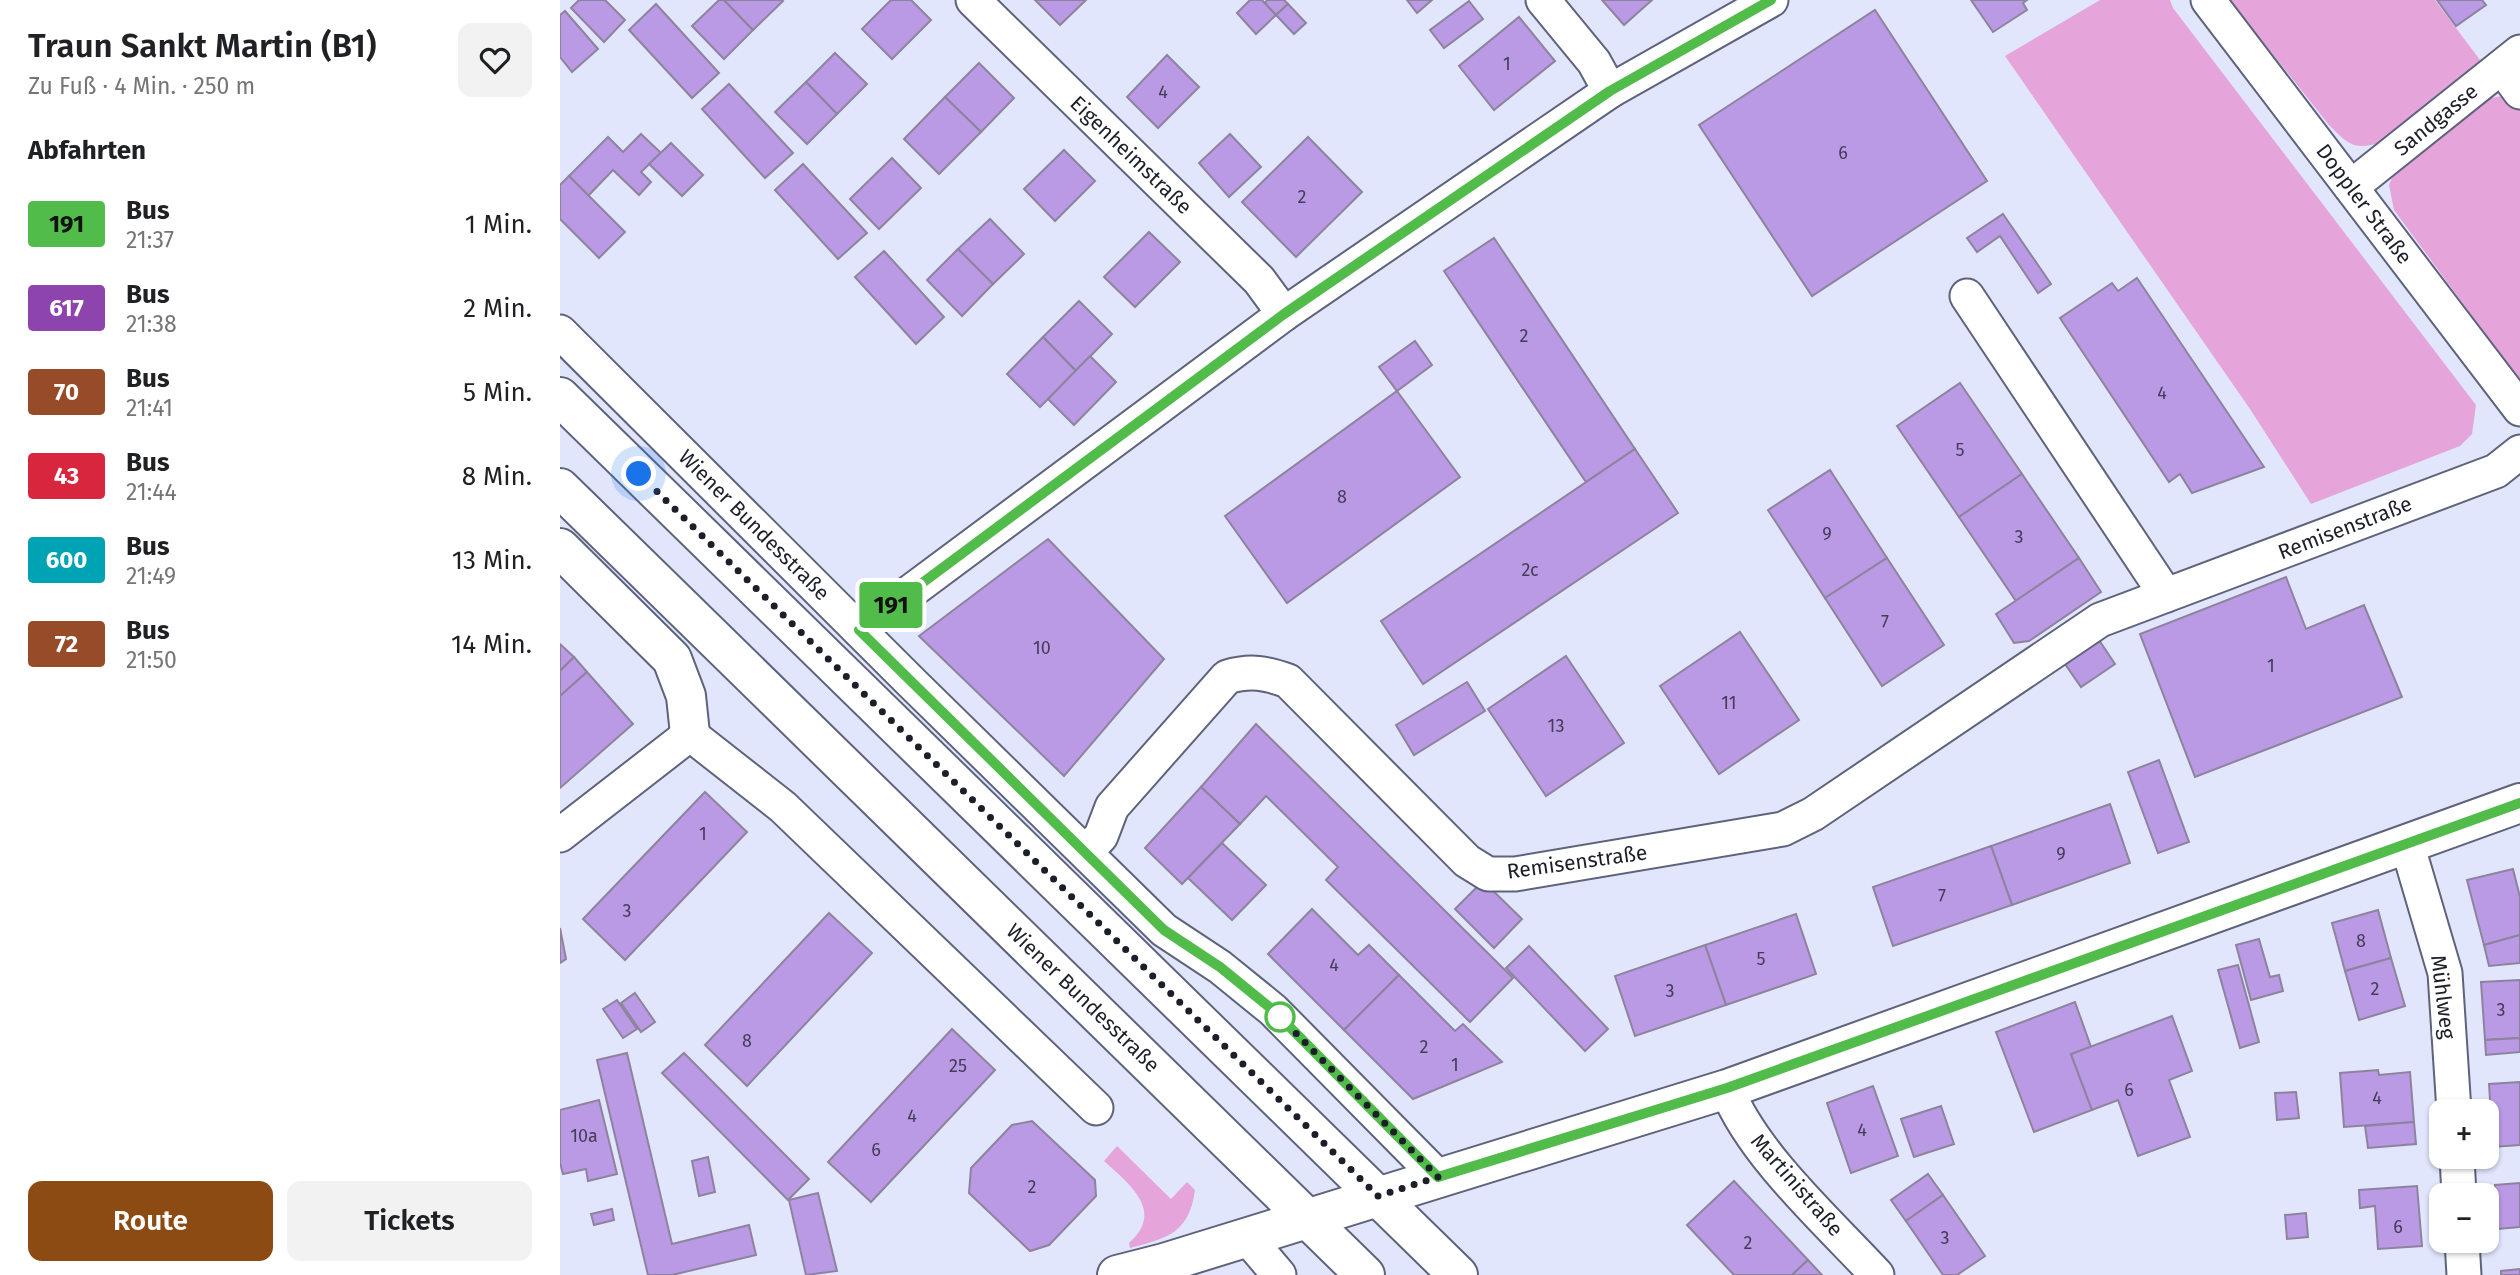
<!DOCTYPE html>
<html lang="de">
<head>
<meta charset="utf-8">
<style>
  body { margin:0; font-family:"Fira Sans",sans-serif; background:#f2f2f2; color:#202124; height:100vh; display:flex; flex-direction:column; font-size:26px; white-space:nowrap }
  * { box-sizing:border-box; margin:0 }
  p { font-size:23px; color:#757577 }
  .icon { flex:none; width:38px; height:38px; fill:none; stroke:currentColor; stroke-width:2; stroke-linecap:round; stroke-linejoin:round }
  .map { position:relative; flex:1; overflow:hidden }
  .panel { display:flex; flex-direction:column; background:#fff; width:560px }
  .panel>* { flex:none }
  .badge { padding:0 14px; border-radius:5px; font-size:24px; line-height:46px }
  .buttons { position:absolute; left:1869px; top:1099px; display:grid; gap:14px }
  .buttons a { display:grid; place-items:center; width:70px; height:70px; border-radius:14px; background:#fff; box-shadow:0 2px 5px #0004; font-size:35px }
  .you { position:absolute; width:35px; height:35px; margin:-18px; border:5px solid #fff; border-radius:50%; background:#1a73e8; box-shadow:0 0 0 10px #1a73e833 }
  .map>.badge { position:absolute; translate:-50% -50%; box-shadow:0 0 0 4px #fff }
  h2 { padding:0 28px; font-size:26px; line-height:63px }
  .round { display:grid; place-items:center; flex:none; width:74px; height:74px; border-radius:14px; background:#f2f2f2 }
  .headline { display:flex; align-items:center; justify-content:space-between; height:119px; padding:0 28px }
  h1 { font-size:33px; font-weight:600; line-height:52px }
  .cta { display:flex; gap:14px; margin-top:auto; padding:14px 28px }
  .cta a { flex:1; height:80px; border-radius:14px; background:#8b4b12; color:#fff; font-size:28px; font-weight:600; line-height:80px; text-align:center }
  .cta a+a { background:#f2f2f2; color:#202124 }
  ul { padding:0; list-style:none }
  li { display:flex; align-items:center; gap:21px; height:84px; padding:0 28px }
  li div { flex:1 }
  li b { display:block; font-size:26px }
  li em { font-style:normal }
  li .badge { min-width:77px; font-weight:700; text-align:center }
  main { display:flex; flex:1; min-height:0 }
  .map>svg:first-child { display:block }
</style>
</head>
<body>
<main>
<section class="panel">
<div class="headline"><div><h1>Traun Sankt Martin (B1)</h1><p>Zu Fuß · 4 Min. · 250 m</p></div><a class="round"><svg class="icon" aria-label="heart" viewBox="0 0 24 24"><path d="M12 20l-8-8c-3-5 5-10 8-4 3-6 11-1 8 4z"/></svg></a></div>
<h2>Abfahrten</h2>
<ul>
<li><span class="badge" style="background:#51bc4a;color:#111">191</span><div><b>Bus</b><p>21:37</p></div><em>1 Min.</em></li>
<li><span class="badge" style="background:#8e44ad;color:#fff">617</span><div><b>Bus</b><p>21:38</p></div><em>2 Min.</em></li>
<li><span class="badge" style="background:#964c29;color:#fff">70</span><div><b>Bus</b><p>21:41</p></div><em>5 Min.</em></li>
<li><span class="badge" style="background:#d7263d;color:#fff">43</span><div><b>Bus</b><p>21:44</p></div><em>8 Min.</em></li>
<li><span class="badge" style="background:#00a3b4;color:#fff">600</span><div><b>Bus</b><p>21:49</p></div><em>13 Min.</em></li>
<li><span class="badge" style="background:#964c29;color:#fff">72</span><div><b>Bus</b><p>21:50</p></div><em>14 Min.</em></li>
</ul>
<div class="cta"><a>Route</a><a>Tickets</a></div>
</section>
<div class="map">
<svg width="1960" height="1275" viewBox="0 0 1960 1275">
  <rect width="100%" height="100%" fill="#e1e6fd"/>
  <g fill="#e5a5db">
    <path d="M1540,0H1610L1613,8L1916,405L1912,434L1900,446L1751,504L1690,409L1445,56Z"/>
    <path d="M1670,0H1875L1923,64L1822,142C1794,151 1789,145 1769,125Z"/>
    <path d="M1942,96L1955,100L1960,107V381L1834,210L1829,185L1837,166L1926,99Z"/>
    <path d="M557,1146L611,1199L627,1182L635,1190C629,1233 608,1238 570,1248L569,1243C606,1211 568,1183 544,1161Z"/>
  </g>
  <g fill="#ba99e5" stroke="#8e839d" stroke-width="2">
    <path d="M19,0H45L65,20L44,42L11,8Z"/>
    <path d="M159,0H164L193,30L164,59L132,26Z"/>
    <path d="M164,0H222L223,1L193,30Z"/>
    <path d="M331,0H351L371,20L332,59L302,29Z"/>
    <path d="M475,0H526L500,25Z"/>
    <path d="M690,0H702L716,15L696,34L677,13Z"/>
    <path d="M707,0H724L728,4L716,15L705,3Z"/>
    <path d="M847,0H872L857,13Z"/>
    <path d="M1042,0H1092L1064,25Z"/>
    <path d="M1411,0H1467L1463,3L1467,10L1433,32Z"/>
    <path d="M1877,0H1922L1926,5L1896,26Z"/>
    <path d="M909,1L923,19L884,48L870,30Z"/>
    <path d="M96,4L159,73L132,98L69,30Z"/>
    <path d="M728,4L746,23L734,34L716,15Z"/>
    <path d="M1315,10L1427,181L1252,296L1139,125Z"/>
    <path d="M5,11L38,49L12,72L0,57V15Z"/>
    <path d="M959,17L995,61L934,110L899,66Z"/>
    <path d="M275,53L307,84L277,114L246,82Z"/>
    <path d="M607,55L639,87L598,128L567,97Z"/>
    <path d="M419,63L454,98L421,132L385,97Z"/>
    <path d="M246,82L277,114L247,144L215,112Z"/>
    <path d="M169,84L233,153L205,178L142,109Z"/>
    <path d="M385,97L421,132L379,174L344,139Z"/>
    <path d="M81,134L101,153L81,172L91,182L79,195L53,170L28,196L9,176L48,137L63,152Z"/>
    <path d="M670,134L701,167L669,197L639,163Z"/>
    <path d="M748,137L802,192L736,257L682,202Z"/>
    <path d="M111,143L143,175L122,196L89,164Z"/>
    <path d="M504,150L535,181L495,221L464,189Z"/>
    <path d="M332,158L361,188L319,229L290,199Z"/>
    <path d="M243,164L307,233L278,259L215,190Z"/>
    <path d="M9,176L65,232L39,258L0,219V185Z"/>
    <path d="M1443,214L1491,284L1478,293L1440,236L1417,252L1407,238Z"/>
    <path d="M430,219L464,254L433,284L398,249Z"/>
    <path d="M589,232L620,262L575,307L544,277Z"/>
    <path d="M934,238L1075,449L1026,482L884,271Z"/>
    <path d="M398,249L433,284L402,316L367,280Z"/>
    <path d="M324,251L384,317L356,344L295,277Z"/>
    <path d="M1577,278L1704,467L1632,493L1620,474L1609,482L1500,318L1552,283L1558,291Z"/>
    <path d="M519,301L552,334L516,371L483,337Z"/>
    <path d="M483,337L516,371L480,407L447,374Z"/>
    <path d="M855,341L872,365L837,391L819,367Z"/>
    <path d="M530,356L556,382L514,425L488,399Z"/>
    <path d="M1400,383L1462,474L1399,517L1337,426Z"/>
    <path d="M837,391L900,477L727,603L665,516Z"/>
    <path d="M1075,449L1118,513L863,684L821,621Z"/>
    <path d="M1270,470L1327,558L1265,598L1208,510Z"/>
    <path d="M1462,474L1519,558L1456,601L1399,517Z"/>
    <path d="M488,539L604,659L504,776L359,636Z"/>
    <path d="M1327,558L1384,645L1322,686L1265,598Z"/>
    <path d="M1519,558L1541,592L1469,641L1454,643L1436,614Z"/>
    <path d="M1726,577L1746,629L1804,605L1842,697L1635,777L1580,634Z"/>
    <path d="M1180,632L1239,720L1159,774L1100,686Z"/>
    <path d="M1539,640L1555,664L1521,687L1505,664Z"/>
    <path d="M0,644L14,657L0,671Z"/>
    <path d="M1006,656L1064,743L986,796L928,709Z"/>
    <path d="M14,657L27,672L0,696V671Z"/>
    <path d="M27,672L73,724L0,788V696Z"/>
    <path d="M907,682L925,711L854,755L836,725Z"/>
    <path d="M696,724L953,978L910,1022L766,880L778,867L706,796L680,824L641,787Z"/>
    <path d="M1599,760L1629,842L1598,853L1568,772Z"/>
    <path d="M641,787L680,824L622,884L585,848Z"/>
    <path d="M145,792L187,832L65,960L23,919Z"/>
    <path d="M1550,804L1570,863L1452,905L1431,846Z"/>
    <path d="M662,843L706,885L672,920L628,878Z"/>
    <path d="M1431,846L1452,905L1333,946L1313,887Z"/>
    <path d="M1953,869L1960,897V935L1924,945L1907,880Z"/>
    <path d="M923,881L962,919L934,948L895,909Z"/>
    <path d="M752,909L798,955L809,945L839,975L784,1030L708,954Z"/>
    <path d="M1818,910L1831,958L1785,971L1772,923Z"/>
    <path d="M269,913L312,953L187,1086L145,1045Z"/>
    <path d="M1236,914L1256,974L1166,1005L1145,945Z"/>
    <path d="M0,928L6,959L0,963Z"/>
    <path d="M1960,935V963L1929,966L1924,945Z"/>
    <path d="M1699,939L1710,977L1719,975L1723,991L1691,1000L1676,945Z"/>
    <path d="M1145,945L1166,1005L1075,1036L1055,976Z"/>
    <path d="M969,946L1048,1029L1025,1051L946,968Z"/>
    <path d="M1831,958L1845,1006L1799,1020L1785,971Z"/>
    <path d="M1678,965L1699,1042L1680,1048L1658,970Z"/>
    <path d="M839,975L895,1031L903,1024L942,1062L853,1099L784,1030Z"/>
    <path d="M1960,980V1038L1925,1040L1921,982Z"/>
    <path d="M75,993L95,1022L81,1032L61,1003Z"/>
    <path d="M57,1000L77,1029L63,1038L43,1009Z"/>
    <path d="M1515,1002L1531,1047L1511,1054L1532,1110L1474,1132L1436,1032Z"/>
    <path d="M1612,1016L1632,1071L1609,1080L1630,1137L1578,1156L1558,1100L1532,1110L1511,1054Z"/>
    <path d="M392,1029L435,1070L311,1202L268,1162Z"/>
    <path d="M1960,1038V1052L1926,1055L1925,1040Z"/>
    <path d="M67,1053L112,1244L189,1225L196,1255L112,1275H88L37,1060Z"/>
    <path d="M124,1053L249,1179L228,1200L102,1073Z"/>
    <path d="M1818,1070L1819,1075L1850,1072L1854,1122L1784,1127L1780,1073Z"/>
    <path d="M1960,1082V1145L1933,1147L1929,1084Z"/>
    <path d="M1313,1086L1338,1156L1291,1173L1267,1103Z"/>
    <path d="M1736,1092L1739,1118L1717,1120L1715,1093Z"/>
    <path d="M39,1100L57,1174L28,1181L26,1169L3,1174L0,1163V1110Z"/>
    <path d="M1381,1106L1394,1144L1354,1157L1341,1119Z"/>
    <path d="M472,1121L535,1180L536,1196L489,1245L470,1251L409,1193L411,1168L452,1125Z"/>
    <path d="M1854,1122L1856,1144L1808,1148L1805,1126Z"/>
    <path d="M148,1157L155,1192L139,1196L132,1161Z"/>
    <path d="M1368,1174L1383,1195L1346,1221L1331,1200Z"/>
    <path d="M1174,1181L1248,1260L1232,1275H1174L1127,1225Z"/>
    <path d="M1960,1183V1227L1938,1229L1935,1185Z"/>
    <path d="M1857,1186L1862,1246L1818,1249L1815,1206L1800,1208L1799,1190Z"/>
    <path d="M258,1193L277,1271L246,1275L229,1200Z"/>
    <path d="M1383,1195L1425,1256L1397,1275H1383L1346,1221Z"/>
    <path d="M52,1209L54,1220L34,1225L31,1214Z"/>
    <path d="M1746,1213L1748,1237L1727,1239L1725,1215Z"/>
    <path d="M1248,1260L1262,1275H1232Z"/>
    <path d="M1960,1269V1275H1941V1271Z"/>
  </g>
  <g fill="none" stroke-linecap="round" stroke-linejoin="round">
    <defs>
      <g id="minor">
        <path d="M413,0L699,280L724,314"/>
        <path d="M983,0L1034,62L1050,91"/>
        <path d="M1648,0L1960,409"/>
        <path d="M1942,67L1960,92"/>
        <path d="M1791,187L1960,52"/>
        <path d="M1407,296L1606,595"/>
        <path d="M0,332L352,683L604,930L660,967L713,1010L878,1177"/>
        <path d="M299,630L724,314L1050,91L1211,0"/>
        <path d="M0,835L130,734L223,807L536,1108"/>
        <path d="M1847,844L1885,973L1894,1111"/>
        <path d="M526,852L541,836L552,807L667,677C691,670 706,673 728,681L907,861L928,874H955L1223,829L1253,814L1540,620L1936,471L1960,452"/>
        <path d="M1167,1089C1192,1154 1269,1223 1317,1275"/>
        <path d="M1897,1157L1899,1195"/>
        <path d="M687,1237L719,1275"/>
        <path d="M1902,1241L1904,1275"/>
      </g>
      <g id="tertiary">
        <path d="M0,548L112,659L126,696L130,734"/>
        <path d="M557,1275L604,1263L1167,1089L1960,803"/>
      </g>
      <g id="primary">
        <path d="M0,397L898,1275"/>
        <path d="M0,488L805,1275"/>
      </g>
    </defs>
    <use href="#minor" stroke="#5e637b" stroke-width="37"/>
    <use href="#tertiary" stroke="#5e637b" stroke-width="42"/>
    <use href="#primary" stroke="#5e637b" stroke-width="42"/>
    <use href="#minor" stroke="#fff" stroke-width="33"/>
    <use href="#tertiary" stroke="#fff" stroke-width="38"/>
    <use href="#primary" stroke="#fff" stroke-width="38"/>
  </g>
  <g fill="none" stroke-linecap="round" stroke-linejoin="round">
    <defs>
      <path id="line" d="M1211,0L1050,91L724,314L299,630L604,930L660,967L713,1010L878,1177L1167,1088L1960,803"/>
    </defs>
    <use href="#line" stroke="#fff" stroke-width="16"/>
    <use href="#line" stroke="#51bc4a" stroke-width="10"/>
    <path stroke="#1c1e28" stroke-width="7" stroke-dasharray="0 12.6" d="M79,474L818,1196L878,1177L713,1010L720,1017"/>
  </g>
  <circle fill="#fff" stroke="#51bc4a" stroke-width="3.5" cx="720" cy="1017" r="14"/>
  <g text-anchor="middle" dominant-baseline="central" stroke-width="7" stroke-linejoin="round" paint-order="stroke">
    <g font-size="18" fill="#443d57">
      <text x="947" y="64">1</text>
      <text x="603" y="92">4</text>
      <text x="1283" y="153">6</text>
      <text x="742" y="197">2</text>
      <text x="964" y="336">2</text>
      <text x="1602" y="393">4</text>
      <text x="1400" y="450">5</text>
      <text x="782" y="497">8</text>
      <text x="1267" y="534">9</text>
      <text x="1459" y="537">3</text>
      <text x="970" y="570">2c</text>
      <text x="1325" y="622">7</text>
      <text x="482" y="648">10</text>
      <text x="1711" y="666">1</text>
      <text x="1169" y="703">11</text>
      <text x="996" y="726">13</text>
      <text x="143" y="834">1</text>
      <text x="1501" y="854">9</text>
      <text x="1382" y="896">7</text>
      <text x="67" y="911">3</text>
      <text x="1801" y="941">8</text>
      <text x="1201" y="959">5</text>
      <text x="774" y="965">4</text>
      <text x="1815" y="989">2</text>
      <text x="1110" y="991">3</text>
      <text x="1941" y="1010">3</text>
      <text x="187" y="1041">8</text>
      <text x="864" y="1047">2</text>
      <text x="895" y="1065">1</text>
      <text x="398" y="1066">25</text>
      <text x="1569" y="1090">6</text>
      <text x="1817" y="1098">4</text>
      <text x="352" y="1116">4</text>
      <text x="1302" y="1130">4</text>
      <text x="24" y="1136">10a</text>
      <text x="316" y="1150">6</text>
      <text x="472" y="1187">2</text>
      <text x="1838" y="1227">6</text>
      <text x="1385" y="1238">3</text>
      <text x="1188" y="1243">2</text>
    </g>
    <g font-size="21" fill="#1c1e28" stroke="#fff">
      <text transform="translate(1876 120) rotate(-39)">Sandgasse</text>
      <text transform="translate(571 155) rotate(44)">Eigenheimstraße</text>
      <text transform="translate(1804 204) rotate(53)">Doppler Straße</text>
      <text transform="translate(194 525) rotate(45)">Wiener Bundesstraße</text>
      <text transform="translate(1785 528) rotate(-21)">Remisenstraße</text>
      <text transform="translate(1017 862) rotate(-8)">Remisenstraße</text>
      <text transform="translate(1883 997) rotate(83)">Mühlweg</text>
      <text transform="translate(523 998) rotate(44)">Wiener Bundesstraße</text>
      <text transform="translate(1237 1185) rotate(49)">Martinistraße</text>
    </g>
  </g>
</svg>
<div class="buttons">
<a>+</a>
<a>−</a>
</div>
<div class="you" style="left:79px;top:474px"></div>
<b class="badge" style="left:331px;top:605px;background:#51bc4a;color:#111">191</b>
</div>
</main>
</body>
</html>
